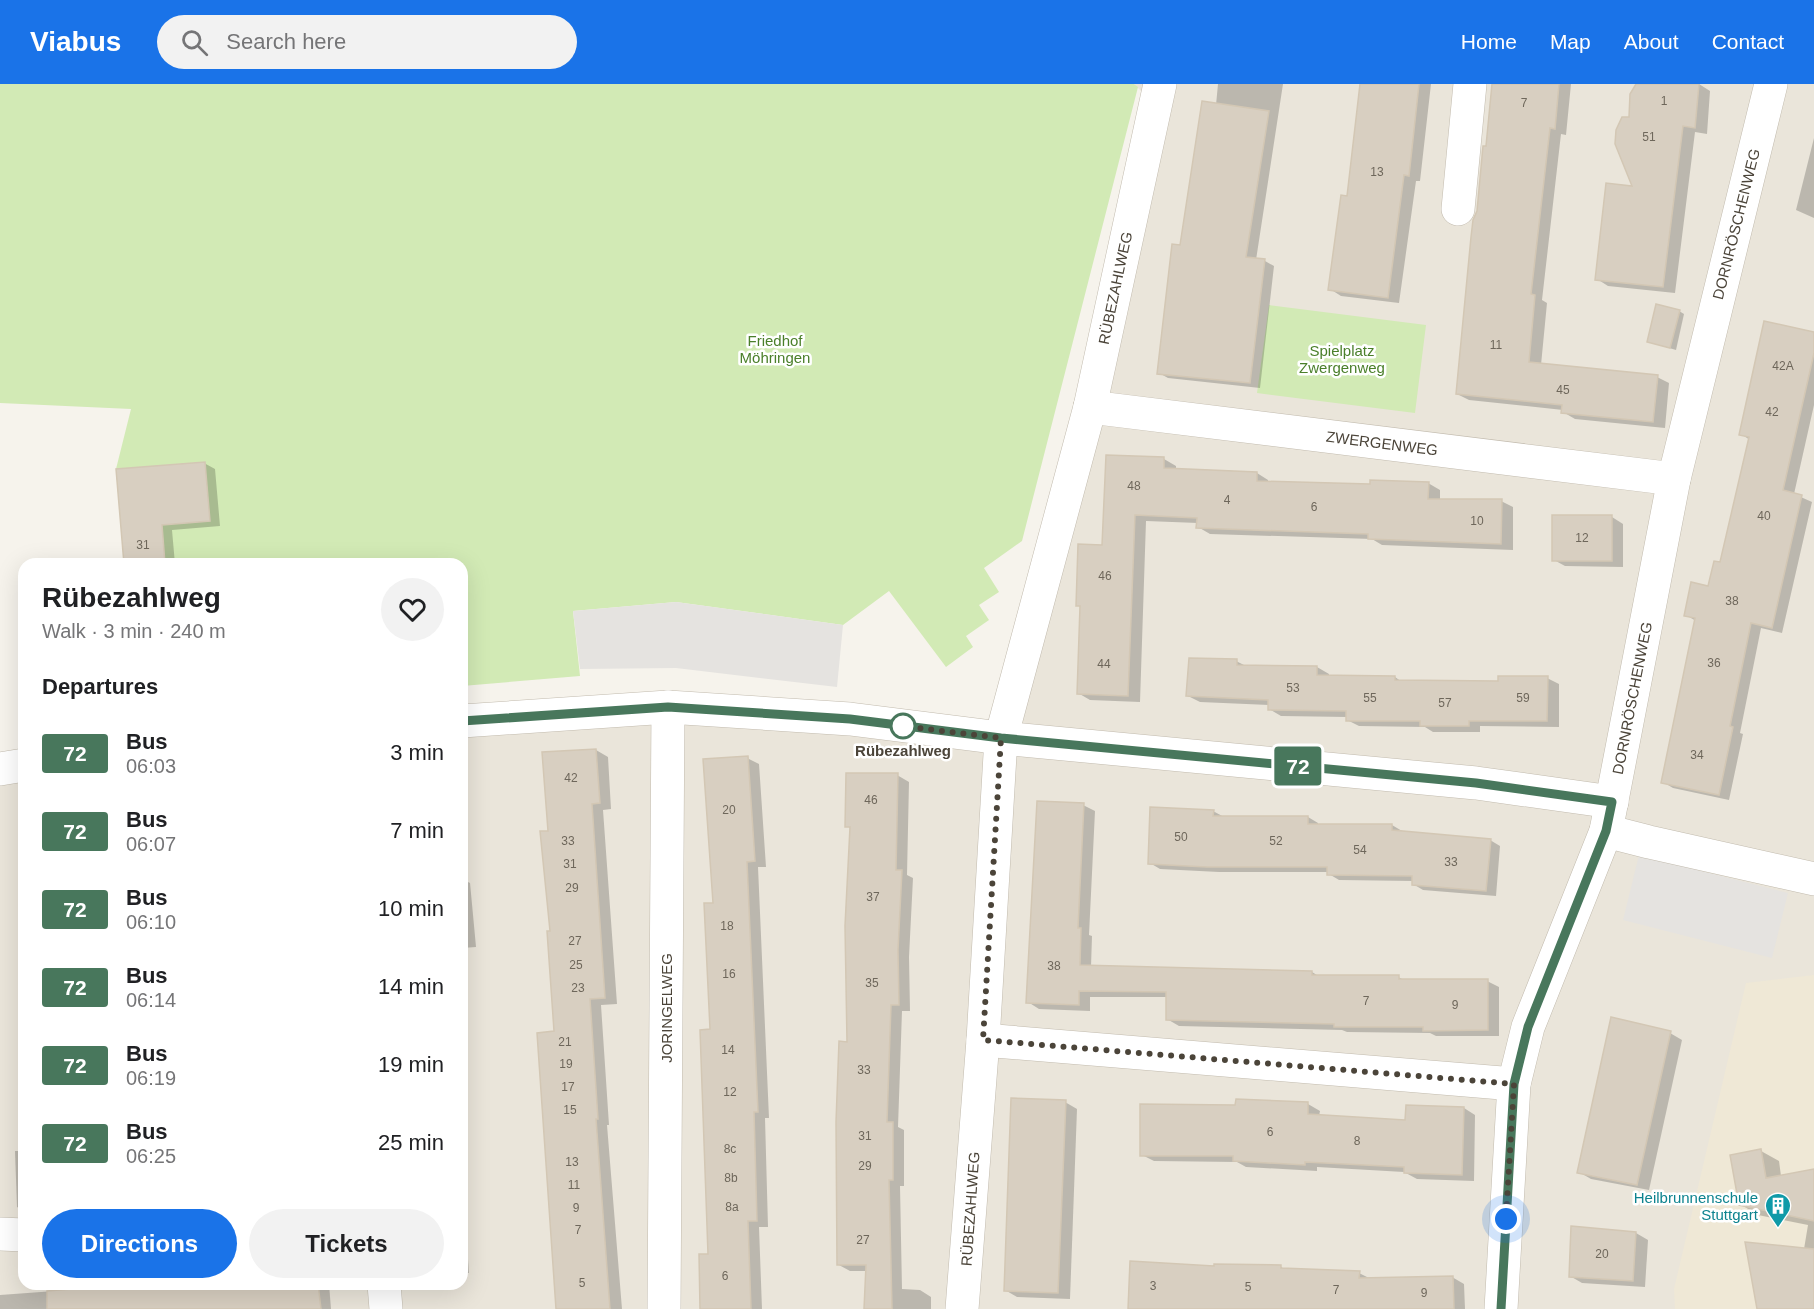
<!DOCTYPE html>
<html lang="en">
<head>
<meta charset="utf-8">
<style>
  body { margin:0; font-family:Arial,sans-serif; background:#f2f2f2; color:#202124; height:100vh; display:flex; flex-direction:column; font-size:22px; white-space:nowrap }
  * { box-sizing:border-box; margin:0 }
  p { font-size:20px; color:#757577 }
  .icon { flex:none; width:33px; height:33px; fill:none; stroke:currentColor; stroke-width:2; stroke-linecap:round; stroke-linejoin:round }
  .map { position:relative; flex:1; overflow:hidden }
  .sheet { position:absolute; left:18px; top:474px; width:450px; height:732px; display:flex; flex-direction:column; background:#fff; border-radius:18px; box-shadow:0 6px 24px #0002 }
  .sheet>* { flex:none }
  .badge { padding:0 12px; border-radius:4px; font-size:21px; line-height:39px }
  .you { position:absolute; width:30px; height:30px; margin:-15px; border:4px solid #fff; border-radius:50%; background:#1a73e8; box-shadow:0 0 0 9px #1a73e833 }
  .map>.badge { position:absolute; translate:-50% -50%; box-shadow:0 0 0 3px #fff }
  h2 { padding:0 24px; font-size:22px; line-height:54px }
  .round { display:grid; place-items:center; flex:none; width:63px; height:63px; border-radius:32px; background:#f2f2f2 }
  .head { display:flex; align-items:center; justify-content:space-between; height:102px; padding:0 24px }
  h1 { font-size:28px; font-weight:700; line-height:45px }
  .action { display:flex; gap:12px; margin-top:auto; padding:12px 24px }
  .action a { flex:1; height:69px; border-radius:36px; background:#1a73e8; color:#fff; font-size:24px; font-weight:700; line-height:69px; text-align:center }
  .action a+a { background:#f2f2f2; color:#202124 }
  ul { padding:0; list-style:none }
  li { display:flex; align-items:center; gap:18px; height:78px; padding:0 24px }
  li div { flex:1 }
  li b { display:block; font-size:22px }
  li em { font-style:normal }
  li .badge { min-width:66px; font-weight:700; text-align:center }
  header { display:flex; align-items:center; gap:36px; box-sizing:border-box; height:84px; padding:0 30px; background:#1a73e8; color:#fff }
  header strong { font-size:28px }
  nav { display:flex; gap:33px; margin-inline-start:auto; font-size:21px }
  .search { width:420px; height:54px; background:#f2f2f2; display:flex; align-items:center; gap:15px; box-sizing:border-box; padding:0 21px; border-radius:33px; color:#757577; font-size:22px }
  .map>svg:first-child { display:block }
</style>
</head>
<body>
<header>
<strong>Viabus</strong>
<div class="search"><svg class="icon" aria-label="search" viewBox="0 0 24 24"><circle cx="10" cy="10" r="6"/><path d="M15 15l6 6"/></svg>Search here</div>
<nav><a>Home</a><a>Map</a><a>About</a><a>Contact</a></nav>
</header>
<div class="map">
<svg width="1814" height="1225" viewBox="0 0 1814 1225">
  <rect width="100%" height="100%" fill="#f6f3ec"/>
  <path fill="#eae5da" d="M1134,0H1814V1225H0V685L24,681V1200H462V637L668,623L1001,654L1155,21Z"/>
  <path fill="#efe8d6" d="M1814,891V1225H1675L1674,1205L1746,899Z"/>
  <g fill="#d2eab5">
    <path d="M0,0H1134L1138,3L1022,457L984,484L999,508L979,521L989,536L966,552L973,563L946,583L889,507L843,541L676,518L573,527L580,592L462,602V480H124L116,385L131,325L0,319Z"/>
    <path d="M1269,221L1426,241L1415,329L1257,309Z"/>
  </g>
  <g fill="#e5e3e0">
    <path d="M676,518L843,541L837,603L676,584L580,585L573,527Z"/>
    <path d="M1639,771L1788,809L1772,874L1623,836Z"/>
  </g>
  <g fill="#0003">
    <path d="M1218,0H1283L1256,176L1265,177L1274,182L1260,304L1168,294L1159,289L1182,163L1216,21Z"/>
    <path d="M1361,0H1431L1420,97H1416L1399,219L1341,212L1330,205L1348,114Z"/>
    <path d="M1494,0H1571L1566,51L1561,50L1542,216L1547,219L1541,281L1657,293L1669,299L1665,344L1575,335L1563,328V326L1469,316L1457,310Z"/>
    <path d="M1638,0H1699L1710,7L1707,50L1695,48L1675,209L1608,202L1597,195L1634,103L1630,35Z"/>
    <path d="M1814,54V134L1796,126Z"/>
    <path d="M1679,227L1684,230L1676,266L1649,258Z"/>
    <path d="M1814,250V321L1794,410L1812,418L1782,549L1761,544L1740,649L1743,650L1729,716L1673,704L1663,698L1696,537L1686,531L1709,504L1721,480L1750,356L1741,350Z"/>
    <path d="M1107,373L1164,375L1176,382V386L1257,389L1268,396V399L1371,402L1428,399L1440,406V416L1501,417L1513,423V466L1382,461L1372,455L1210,450L1198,443V439L1146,437L1140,618L1090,616L1078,609L1081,523L1078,521L1104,462Z"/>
    <path d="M204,379L215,385L220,442L172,446L175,480H125Z"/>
    <path d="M1612,433L1623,440V483L1565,482L1554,476Z"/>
    <path d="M1236,577L1246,582L1317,583L1329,590V593H1395L1402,598L1500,599L1547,594L1559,600V643L1480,642V648H1433L1425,643L1359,642L1347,636V633L1281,632L1269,625V621L1200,618L1188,612Z"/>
    <path d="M596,666L608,673L611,725L603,726L617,920L601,921L609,1041H607L622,1225H557L556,949L550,748Z"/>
    <path d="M747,674L759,680L766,783H758L769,1034H765L768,1143H759L762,1225H701L710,1172L714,820Z"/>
    <path d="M897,691L909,698L907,791L913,794L909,873L910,927H902L898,1043L904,1046V1102H900L902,1205L920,1206L931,1213V1225H866L867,1187H850L839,1181L849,959L851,744L847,742Z"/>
    <path d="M462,708L465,739H462Z"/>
    <path d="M1083,721L1095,727L1089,851L1092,852L1091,883L1312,888L1320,893H1398L1404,896L1487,897L1499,903V952H1436L1430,949L1347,948L1342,946L1179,942L1167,935L1168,913H1090V927L1039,925L1028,918Z"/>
    <path d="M1213,727L1224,733H1308L1318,739V742L1392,741L1402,747L1490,756L1500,762L1496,812L1423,806L1413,800V797L1339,796L1329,790V788H1219L1160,785L1150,779Z"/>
    <path d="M462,795L470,799L476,863L462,864Z"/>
    <path d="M1670,949L1682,956L1649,1106L1591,1095L1579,1088Z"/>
    <path d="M1065,1018L1077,1025L1070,1215L1017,1213L1005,1206Z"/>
    <path d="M1308,1020L1320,1027L1319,1032L1407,1037L1464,1024L1475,1031L1474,1097L1417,1095L1404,1088L1317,1083V1087L1246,1083L1237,1078L1154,1077L1142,1071L1237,1022Z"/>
    <path d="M15,1067H24V1127L17,1123Z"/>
    <path d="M1761,1067L1779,1077L1781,1092L1814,1087V1225H1758L1804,1165L1808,1141L1758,1131L1740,1120Z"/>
    <path d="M462,1144L466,1147L469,1189H462Z"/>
    <path d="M1636,1149L1648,1156L1645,1203L1582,1199L1570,1192Z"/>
    <path d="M1216,1183H1281L1286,1186L1359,1189L1371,1195L1452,1193L1464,1200L1465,1225H1129Z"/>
    <path d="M150,1200H329L331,1225H0V1211Z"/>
  </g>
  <g fill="#d8cfc1" stroke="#d3c7b4" stroke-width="1.5">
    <path d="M1360,0H1419L1409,92L1404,91L1388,214L1328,206L1341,111L1347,112Z"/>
    <path d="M1492,0H1559L1555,45L1550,44L1531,210L1535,211L1529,278L1658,291L1653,338L1561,329L1562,321L1456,310L1471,153L1473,136L1477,127L1483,62H1486Z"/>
    <path d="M1636,0H1699L1695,44L1683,42L1663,203L1595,196L1606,99L1632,102L1615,60L1616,46L1622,33H1629L1630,10Z"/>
    <path d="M1202,17L1269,27L1246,173L1265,175L1250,299L1157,290L1172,160L1180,161Z"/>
    <path d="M1656,220L1680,226L1670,264L1647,258Z"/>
    <path d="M1764,237L1814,248V269L1783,406L1802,411L1772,544L1751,539L1730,642L1733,643L1719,711L1661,699L1695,534L1684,532L1691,498L1708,502L1714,477L1720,478L1749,353L1739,351Z"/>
    <path d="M1106,371L1164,373V384L1257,388V397L1370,400V396L1429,398L1428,415H1502L1501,460L1368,455V450L1196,444L1197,434L1135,431L1128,612L1077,610L1080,522H1076L1078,460L1102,461Z"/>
    <path d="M205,378L210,437L162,441L165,480H124L116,385Z"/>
    <rect x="1552" y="431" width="60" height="46"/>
    <path d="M1189,574L1237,575V581L1317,582V591L1395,592V596L1498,597V592H1548L1547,637H1469V642H1420V637H1346V627L1268,626V616L1186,612Z"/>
    <path d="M596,665L600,719L592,720L605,914L590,915L598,1035H596L610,1225H556L537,949L554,947L547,847H550L540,747H548L542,668Z"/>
    <path d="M748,672L755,777L747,778L758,1028H754L757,1137H748L751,1225H700L699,1170H708L700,946L710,945L704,819H713L703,675Z"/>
    <path d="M846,689H898L896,786H902L898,866L899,921H891L887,1038H893V1096H889L892,1225H864L866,1181H837L836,1038L839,957L847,958L845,842L850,743H845Z"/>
    <path d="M1037,717L1084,719L1078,844H1081L1080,881L1312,887V891H1399V895H1488V946L1423,947V943H1334V940L1166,936V908L1079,907V921L1026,919Z"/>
    <path d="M1150,723L1214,726L1213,732H1308V740H1392V746L1491,755L1486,807L1412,801V792L1327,791V783H1207L1148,780Z"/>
    <path d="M1611,933L1671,947L1637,1101L1577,1089Z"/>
    <path d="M1011,1014L1066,1016L1058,1209L1004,1207Z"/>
    <path d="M1236,1015L1308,1018V1030L1405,1036L1406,1021L1464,1023L1462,1091L1404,1089V1083L1305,1078V1081L1233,1077V1072H1140V1020L1235,1021Z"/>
    <path d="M1761,1065L1766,1094L1814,1085V1137L1739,1121L1730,1071Z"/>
    <path d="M1571,1142L1636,1148L1633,1197L1569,1193Z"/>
    <path d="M1745,1158L1814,1165V1225H1757Z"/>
    <path d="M1130,1177L1214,1182V1180L1281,1181V1184L1360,1187L1359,1194L1453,1192L1454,1225H1128Z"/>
    <path d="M132,1200H318L321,1225H47V1207Z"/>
  </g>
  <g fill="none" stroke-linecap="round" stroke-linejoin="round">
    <defs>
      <g id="minor">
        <path d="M1458,125L1470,0"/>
        <path d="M1090,323L1674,395"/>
        <path d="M462,637L668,623L850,635L1001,654L1476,699L1612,718"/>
        <path d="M0,685L24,681"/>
        <path d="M1606,747L1649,758L1814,795"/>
        <path d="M983,956L1514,1000"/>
        <path d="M0,1150L24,1151"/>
        <path d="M384,1200L386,1225"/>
        <path d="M664,1225L668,623"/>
        <path d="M962,1225L983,956L1001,654L1090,323L1160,0"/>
        <path d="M1501,1225L1514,1000L1528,943L1606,747L1674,395L1771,0"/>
      </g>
    </defs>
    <use href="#minor" stroke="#c2bbae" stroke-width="34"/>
    <use href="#minor" stroke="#fff" stroke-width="33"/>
  </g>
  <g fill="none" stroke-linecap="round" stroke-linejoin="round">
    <defs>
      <path id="line" d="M462,637L668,623L850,635L1001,654L1476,699L1612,718L1606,747L1528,943L1514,1000L1501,1225"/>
    </defs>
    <use href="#line" stroke="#fff" stroke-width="14"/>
    <use href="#line" stroke="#48775c" stroke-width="9"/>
    <path stroke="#4b4439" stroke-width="6" stroke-dasharray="0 10.8" d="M903,642H901L1001,654L983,956L1514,1000L1506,1135"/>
  </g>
  <defs>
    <symbol id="building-pin" viewBox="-11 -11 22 30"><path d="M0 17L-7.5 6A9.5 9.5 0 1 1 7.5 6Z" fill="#0f9aa8" stroke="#fff"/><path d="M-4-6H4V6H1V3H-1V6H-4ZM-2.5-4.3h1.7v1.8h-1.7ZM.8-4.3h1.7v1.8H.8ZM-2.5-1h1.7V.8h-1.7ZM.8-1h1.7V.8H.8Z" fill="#fff"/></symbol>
  </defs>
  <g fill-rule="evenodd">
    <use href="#building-pin" x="1763" y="1107" width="30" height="40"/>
  </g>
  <circle fill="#fff" stroke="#48775c" stroke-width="3" cx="903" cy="642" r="12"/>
  <g text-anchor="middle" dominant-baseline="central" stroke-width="5" stroke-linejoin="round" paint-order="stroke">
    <g font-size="12" fill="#6e675b">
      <text x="1664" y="17">1</text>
      <text x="1524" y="19">7</text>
      <text x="1649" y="53">51</text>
      <text x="1377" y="88">13</text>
      <text x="1496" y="261">11</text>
      <text x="1783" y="282">42A</text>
      <text x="1563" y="306">45</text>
      <text x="1772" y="328">42</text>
      <text x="1134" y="402">48</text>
      <text x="1227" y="416">4</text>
      <text x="1314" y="423">6</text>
      <text x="1764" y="432">40</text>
      <text x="1477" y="437">10</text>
      <text x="1582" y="454">12</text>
      <text x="143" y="461">31</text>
      <text x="1105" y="492">46</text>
      <text x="1732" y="517">38</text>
      <text x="1714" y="579">36</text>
      <text x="1104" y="580">44</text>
      <text x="1293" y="604">53</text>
      <text x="1370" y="614">55</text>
      <text x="1523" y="614">59</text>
      <text x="1445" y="619">57</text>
      <text x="1697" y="671">34</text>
      <text x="571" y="694">42</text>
      <text x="871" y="716">46</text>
      <text x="729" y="726">20</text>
      <text x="1181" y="753">50</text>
      <text x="568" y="757">33</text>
      <text x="1276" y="757">52</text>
      <text x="1360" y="766">54</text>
      <text x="1451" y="778">33</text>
      <text x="570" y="780">31</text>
      <text x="572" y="804">29</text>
      <text x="873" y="813">37</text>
      <text x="727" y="842">18</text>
      <text x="575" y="857">27</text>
      <text x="576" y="881">25</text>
      <text x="1054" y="882">38</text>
      <text x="729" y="890">16</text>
      <text x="872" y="899">35</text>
      <text x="578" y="904">23</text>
      <text x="1366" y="917">7</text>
      <text x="1455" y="921">9</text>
      <text x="565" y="958">21</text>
      <text x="728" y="966">14</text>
      <text x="566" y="980">19</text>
      <text x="864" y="986">33</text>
      <text x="568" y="1003">17</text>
      <text x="730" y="1008">12</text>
      <text x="570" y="1026">15</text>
      <text x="1270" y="1048">6</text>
      <text x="865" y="1052">31</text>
      <text x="1357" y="1057">8</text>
      <text x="730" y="1065">8c</text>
      <text x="572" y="1078">13</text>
      <text x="865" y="1082">29</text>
      <text x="731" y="1094">8b</text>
      <text x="574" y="1101">11</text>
      <text x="732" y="1123">8a</text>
      <text x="576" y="1124">9</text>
      <text x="578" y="1146">7</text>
      <text x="863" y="1156">27</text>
      <text x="1602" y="1170">20</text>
      <text x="725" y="1192">6</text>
      <text x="582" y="1199">5</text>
      <text x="1153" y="1202">3</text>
      <text x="1248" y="1203">5</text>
      <text x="1336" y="1206">7</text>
      <text x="1424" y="1209">9</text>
    </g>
    <g font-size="15" fill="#4b4439" stroke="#fff">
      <text transform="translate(1736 140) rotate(-76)">DORNRÖSCHENWEG</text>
      <text transform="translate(1115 204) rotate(-78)">RÜBEZAHLWEG</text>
      <text transform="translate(1382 359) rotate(7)">ZWERGENWEG</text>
      <text transform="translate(1632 614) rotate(-79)">DORNRÖSCHENWEG</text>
      <text transform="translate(666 924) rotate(-90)">JORINGELWEG</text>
      <text transform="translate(970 1125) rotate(-86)">RÜBEZAHLWEG</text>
    </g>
    <g font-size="15" fill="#4a7f2a" stroke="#fff">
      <text x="775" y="256">Friedhof<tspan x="775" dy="17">Möhringen</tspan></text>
      <text x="1342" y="266">Spielplatz<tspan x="1342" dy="17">Zwergenweg</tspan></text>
    </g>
    <g font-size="15" font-weight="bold" fill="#4b4439" stroke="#fff">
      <text x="903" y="666">Rübezahlweg</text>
    </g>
    <g font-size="15" fill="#0d838f" stroke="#fff" text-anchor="end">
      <text x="1758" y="1113">Heilbrunnenschule<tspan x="1758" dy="17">Stuttgart</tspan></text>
    </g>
  </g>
</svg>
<div class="you" style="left:1506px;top:1135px"></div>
<b class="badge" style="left:1298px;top:682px;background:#48775c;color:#fff">72</b>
<section class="sheet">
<div class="head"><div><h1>Rübezahlweg</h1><p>Walk · 3 min · 240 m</p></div><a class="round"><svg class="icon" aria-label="heart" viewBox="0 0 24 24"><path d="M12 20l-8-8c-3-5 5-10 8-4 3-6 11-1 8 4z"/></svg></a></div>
<h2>Departures</h2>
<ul>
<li><span class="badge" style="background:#48775c;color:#fff">72</span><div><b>Bus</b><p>06:03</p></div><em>3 min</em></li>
<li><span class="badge" style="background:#48775c;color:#fff">72</span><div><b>Bus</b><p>06:07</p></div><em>7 min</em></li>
<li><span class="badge" style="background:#48775c;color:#fff">72</span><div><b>Bus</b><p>06:10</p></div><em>10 min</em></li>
<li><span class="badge" style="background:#48775c;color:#fff">72</span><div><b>Bus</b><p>06:14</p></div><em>14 min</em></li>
<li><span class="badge" style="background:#48775c;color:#fff">72</span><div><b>Bus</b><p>06:19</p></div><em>19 min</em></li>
<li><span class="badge" style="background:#48775c;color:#fff">72</span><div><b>Bus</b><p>06:25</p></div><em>25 min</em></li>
</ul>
<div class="action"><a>Directions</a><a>Tickets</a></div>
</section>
</div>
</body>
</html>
